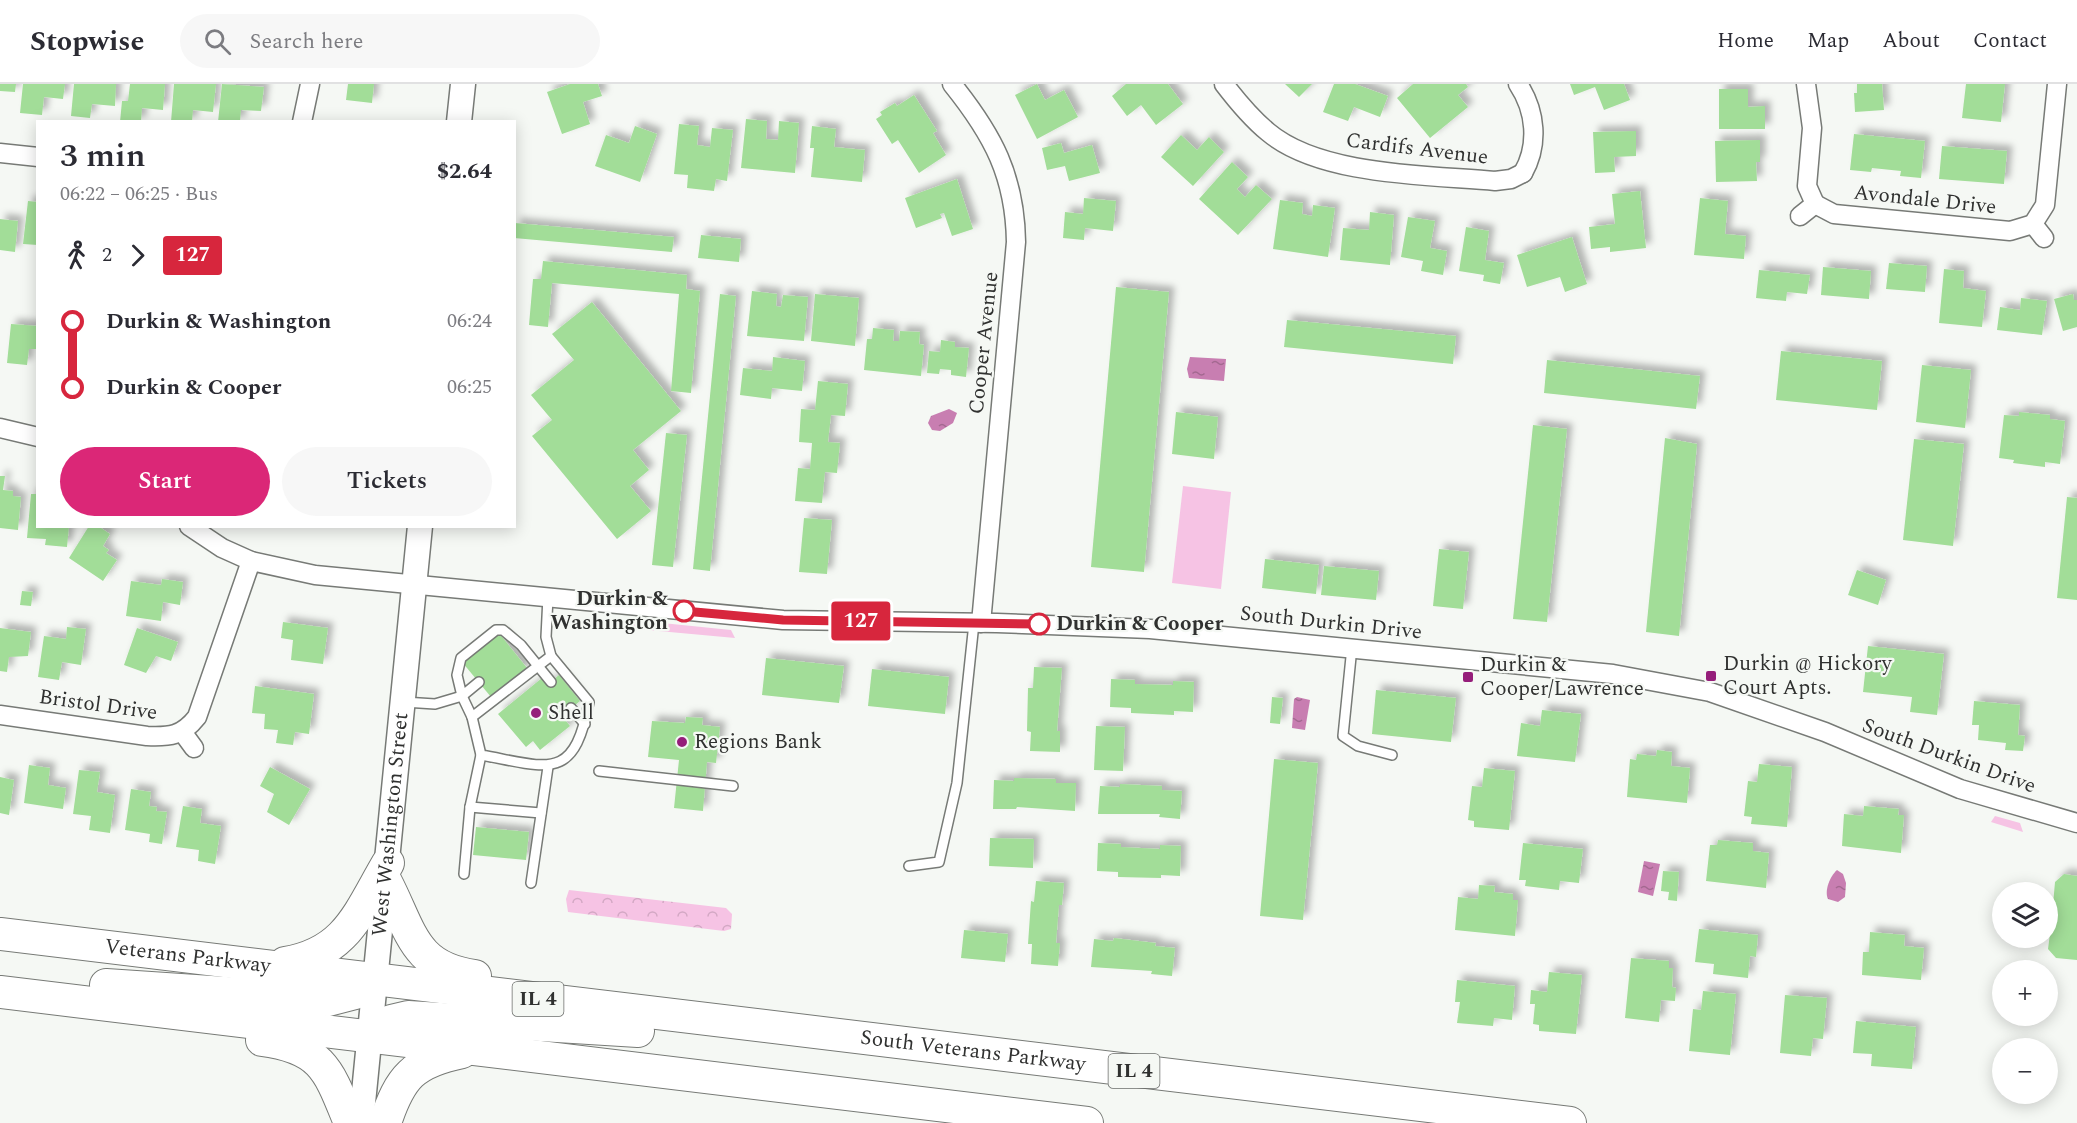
<!DOCTYPE html>
<html lang="en">
<head>
<meta charset="utf-8">
<style>
  body { margin:0; font-family:Spectral,serif; background:#f7f7f7; color:#2b2b33; height:100vh; display:flex; flex-direction:column; font-size:22px; white-space:nowrap }
  * { box-sizing:border-box; margin:0 }
  p { font-size:20px; color:#7c7c81 }
  .icon { flex:none; width:33px; height:33px; fill:none; stroke:currentColor; stroke-width:2; stroke-linecap:round; stroke-linejoin:round }
  .map { position:relative; flex:1; overflow:hidden }
  .details { position:absolute; left:36px; top:36px; width:480px; height:408px; display:flex; flex-direction:column; background:#fff; border-radius:0px; box-shadow:0 3px 15px #0003 }
  .details>* { flex:none }
  .badge { padding:0 12px; border-radius:4px; font-size:21px; line-height:39px }
  .tools { position:absolute; left:1992px; top:798px; display:grid; gap:12px }
  .tools a { display:grid; place-items:center; width:66px; height:66px; border-radius:50%; background:#fff; box-shadow:0 3px 15px #0003; font-size:30px }
  .map>.badge { position:absolute; translate:-50% -50%; box-shadow:0 0 0 3px #fff }
  .legs { display:flex; align-items:center; gap:9px; height:66px; padding:0 24px; font-size:20px }
  .legs p { margin-inline-start:auto }
  .head { display:flex; align-items:center; justify-content:space-between; height:102px; padding:0 24px }
  h1 { font-size:33px; font-weight:600; line-height:45px }
  .button { display:flex; gap:12px; margin-top:auto; padding:12px 24px }
  .button a { flex:1; height:69px; border-radius:36px; background:#db2777; color:#fff; font-size:24px; font-weight:600; line-height:69px; text-align:center }
  .button a+a { background:#f7f7f7; color:#2b2b33 }
  ul { padding:0 24px; list-style:none }
  li { display:flex; align-items:center; gap:21px; height:66px; font-size:22px }
  li i { display:grid; place-items:center; width:9px; height:100%; margin:0 8px; background:currentColor }
  li i::after { content:''; width:15px; height:15px; margin:-8px; border:4px solid; border-radius:50%; background:#fff }
  li p { margin-inline-start:auto }
  li:first-child i { background:linear-gradient(#0000 50%,currentColor 0) }
  li:last-child i { background:linear-gradient(currentColor 50%,#0000 0) }
  header { display:flex; align-items:center; gap:36px; box-sizing:border-box; height:84px; padding:0 30px; background:#fff; border-bottom:2px solid #e1e1e2 }
  header strong { font-size:28px }
  nav { display:flex; gap:33px; margin-inline-start:auto; font-size:21px }
  .search { width:420px; height:54px; background:#f7f7f7; display:flex; align-items:center; gap:15px; box-sizing:border-box; padding:0 21px; border-radius:33px; color:#7c7c81; font-size:22px }
  .map>svg:first-child { display:block }
</style>
</head>
<body>
<header>
<strong>Stopwise</strong>
<div class="search"><svg class="icon" aria-label="search" viewBox="0 0 24 24"><circle cx="10" cy="10" r="6"/><path d="M15 15l6 6"/></svg>Search here</div>
<nav><a>Home</a><a>Map</a><a>About</a><a>Contact</a></nav>
</header>
<div class="map">
<svg width="2077" height="1039" viewBox="0 0 2077 1039">
  <defs>
    <pattern id="forest-crowns" width="20" height="18" patternUnits="userSpaceOnUse" patternTransform="scale(1.5)"><rect width="20" height="18" fill="#f6c3e4"/><path d="M2 6a3 3 0 1 1 6 0M12 15a3 3 0 1 1 6 0" fill="none" stroke="#d3a8c4"/></pattern>
    <pattern id="water-ripples" width="26" height="14" patternUnits="userSpaceOnUse" patternTransform="scale(1.5)"><rect width="26" height="14" fill="#c87eb1"/><path d="M2 4q2-2 4 0t4 0M15 11q2-2 4 0t4 0" fill="none" stroke="#a36890"/></pattern>
    <filter id="shadow"><feDropShadow dx="5.5" dy="-5.5" stdDeviation="3" flood-color="#0004"/></filter>
  </defs>
  <rect width="100%" height="100%" fill="#f5f8f4"/>
  <g fill="#f6c3e4">
    <path d="M1183,402L1231,408L1221,505L1172,499Z"/>
    <path d="M633,536L731,546L735,554L626,544Z"/>
    <path d="M1995,732L2020,739L2023,748L1991,738Z"/>
  </g>
  <path fill="url(#forest-crowns)" d="M569,806L726,824L732,830L731,845L724,847L568,828L566,815Z"/>
  <g fill="url(#water-ripples)">
    <path d="M1190,273L1226,275L1224,297L1189,294L1187,285Z"/>
    <path d="M949,325L957,329L953,339L940,347L932,346L928,339L931,332Z"/>
    <path d="M1297,613L1310,616L1305,646L1292,644L1294,615Z"/>
    <path d="M1644,777L1660,780L1653,812L1638,808Z"/>
    <path d="M1837,786L1843,790L1846,799L1845,813L1838,818L1828,815C1824,807 1830,792 1837,786Z"/>
  </g>
  <g fill="#a2dd98" filter="url(#shadow)">
    <path d="M0,0H16L15,8L0,7Z"/>
    <path d="M23,0H65L63,15L44,13L42,31L20,29Z"/>
    <path d="M74,0H116L115,22L92,20L90,34L71,32Z"/>
    <path d="M130,0H165L163,26L142,24L141,38H120L122,17H128Z"/>
    <path d="M174,0H216L213,28L193,26L192,38H171Z"/>
    <path d="M222,0L264,3L261,27L241,26L240,38H218Z"/>
    <path d="M348,0H374L372,19L346,16Z"/>
    <path d="M570,0H598L602,12L583,18L590,40L562,50L547,8Z"/>
    <path d="M1037,0L1045,16L1064,6L1078,33L1037,55L1015,11Z"/>
    <path d="M1126,0H1168L1183,20L1156,41L1141,21L1127,32L1112,12Z"/>
    <path d="M1285,0H1312L1299,13Z"/>
    <path d="M1334,0H1355L1388,12L1380,33L1354,23L1348,37L1323,28Z"/>
    <path d="M1413,0H1466L1468,3L1458,11L1468,23L1430,54L1397,14Z"/>
    <path d="M1570,0H1624L1630,16L1604,26L1595,3L1574,11Z"/>
    <path d="M1857,0H1882L1884,26L1855,28L1854,9H1857Z"/>
    <path d="M1966,0H2005L2001,38L1962,34Z"/>
    <path d="M1719,5H1748V23L1765,22V45H1719Z"/>
    <path d="M914,11L937,47L933,49L946,71L919,89L898,56L892,60L876,35L882,31L880,28L895,19L897,22Z"/>
    <path d="M746,35L767,37L766,55L778,56L779,37L799,39L795,89L741,84Z"/>
    <path d="M679,40L699,42L697,61L710,63L712,44L733,46L727,97L716,95L714,107L687,104L688,91L674,90Z"/>
    <path d="M635,42L657,50L640,98L595,82L606,51L629,59Z"/>
    <path d="M812,42L836,45L834,63L865,66L862,98L811,93L814,64H810Z"/>
    <path d="M1636,47V72L1614,73L1615,88L1595,89L1593,48Z"/>
    <path d="M1854,50L1925,57L1921,94L1900,92L1901,87L1872,84L1871,88L1850,86Z"/>
    <path d="M1181,51L1197,66L1209,53L1224,68L1193,102L1161,73Z"/>
    <path d="M1760,56V78H1756L1757,97L1716,98L1715,57Z"/>
    <path d="M1061,59L1064,69L1092,61L1100,89L1069,97L1065,82L1047,86L1042,64Z"/>
    <path d="M1942,62L2007,67L2004,100L1939,95Z"/>
    <path d="M1232,78L1248,93L1237,105L1245,113L1256,101L1272,115L1238,151L1199,115Z"/>
    <path d="M957,95L973,145L952,152L944,129L940,130L942,134L916,144L905,114Z"/>
    <path d="M1640,107L1646,164L1610,168V163L1591,165L1589,143L1615,140L1612,110Z"/>
    <path d="M1084,114L1116,117L1113,147L1085,144L1084,156L1063,154L1065,128L1083,130Z"/>
    <path d="M1700,114L1728,117L1725,150L1746,152L1744,175L1694,171Z"/>
    <path d="M1280,116L1303,119L1302,130L1312,132L1313,121L1335,124L1328,173L1273,165Z"/>
    <path d="M28,117L38,118V161L23,160Z"/>
    <path d="M1370,128L1394,131L1390,181L1340,176L1343,144L1369,146Z"/>
    <path d="M1408,133L1435,137L1430,164L1447,167L1443,191L1421,187L1423,177L1401,173Z"/>
    <path d="M0,135L18,137L15,168L0,166Z"/>
    <path d="M515,139L674,153L672,168L514,154Z"/>
    <path d="M1466,143L1489,147L1485,176L1504,179L1500,200L1483,197L1484,191L1459,187Z"/>
    <path d="M701,151L741,155L739,178L698,174Z"/>
    <path d="M1572,153L1587,200L1565,208L1560,193L1527,203L1517,171Z"/>
    <path d="M543,177L687,191L686,205L700,207L691,309L671,307L679,210L552,199L548,243L529,241L533,195H541Z"/>
    <path d="M1889,179L1927,182L1925,208L1886,205Z"/>
    <path d="M1823,183L1871,187L1869,215L1821,211Z"/>
    <path d="M1944,185L1964,187L1963,204L1986,207L1982,243L1939,239Z"/>
    <path d="M1759,186L1810,191L1807,210L1787,208L1786,217L1756,214Z"/>
    <path d="M1116,203L1169,208L1144,488L1091,483Z"/>
    <path d="M752,207L777,210L776,222L781,223L783,211L808,213L804,257L747,252Z"/>
    <path d="M720,210L736,212L710,487L693,485Z"/>
    <path d="M815,210L859,214L855,262L811,257Z"/>
    <path d="M2073,210L2074,216H2077V243L2063,247L2054,215Z"/>
    <path d="M2021,214L2047,217L2042,251L1997,246L2000,223L2020,226Z"/>
    <path d="M592,218L681,327L633,366L649,386L630,402L651,427L617,455L532,352L552,336L531,311L574,276L552,250Z"/>
    <path d="M1287,236L1456,252L1453,280L1284,263Z"/>
    <path d="M11,240L38,242V265H29L27,281L7,279Z"/>
    <path d="M873,244L894,246L893,257H899L900,247L920,248L919,260L924,261L921,292L864,286L867,255H872Z"/>
    <path d="M941,256L955,258V263L969,264L966,293L951,291V286L940,285L939,290L927,289L929,267L940,268Z"/>
    <path d="M1781,267L1882,277L1877,326L1776,316Z"/>
    <path d="M773,273L805,277L802,307L772,304L771,315L740,311L743,284L772,287Z"/>
    <path d="M1547,276L1700,292L1696,325L1544,309Z"/>
    <path d="M1922,281L1971,286L1965,344L1916,338Z"/>
    <path d="M818,297L848,300L845,332L831,331L828,358L840,359L837,389L825,388L822,419L795,417L798,384L810,385L812,359L799,358L801,325L815,326Z"/>
    <path d="M1176,328L1218,333L1214,375L1172,370Z"/>
    <path d="M2019,328L2050,331V335L2065,337L2060,380L2045,378V383L2013,379L2014,376L1999,374L2004,331L2019,332Z"/>
    <path d="M1533,341L1567,345L1547,538L1513,535Z"/>
    <path d="M666,349L687,351L673,483L652,481Z"/>
    <path d="M1665,354L1697,360L1679,552L1646,548Z"/>
    <path d="M1914,355L1964,360L1953,462L1903,456Z"/>
    <path d="M0,392H5L3,406L13,407V412L21,413L18,446L0,444Z"/>
    <path d="M31,410H38V442H69L67,463L45,461L46,455L27,454Z"/>
    <path d="M2067,413L2077,414V516L2057,514Z"/>
    <path d="M804,434L832,436L827,490L799,488Z"/>
    <path d="M89,442H98L110,450L103,462L109,466L106,469L117,476L103,497L69,474Z"/>
    <path d="M1439,465L1469,468L1463,525L1433,522Z"/>
    <path d="M1265,475L1319,481L1316,510L1262,504Z"/>
    <path d="M1324,482L1379,487L1376,516L1321,511Z"/>
    <path d="M1857,486L1886,496L1878,521L1848,511Z"/>
    <path d="M162,495L183,498L180,521L163,518L161,537L126,532L131,497L161,501Z"/>
    <path d="M22,507L33,508L31,522L20,521Z"/>
    <path d="M283,538L328,544L323,580L291,576L293,556L281,554Z"/>
    <path d="M67,543L86,545L81,581L62,578L59,596L38,593L44,552L66,555Z"/>
    <path d="M0,544L31,548L28,572L9,573L7,588L0,587Z"/>
    <path d="M137,544L178,558L171,577L156,572L146,589L124,581Z"/>
    <path d="M498,548L527,584L491,613L462,578Z"/>
    <path d="M1868,562L1944,570L1937,631L1910,628L1912,613L1863,608Z"/>
    <path d="M766,574L844,582L839,619L762,611Z"/>
    <path d="M1034,583L1062,584L1057,647H1060V668L1030,667L1031,648L1027,647L1028,604H1033Z"/>
    <path d="M872,585L949,593L945,630L868,622Z"/>
    <path d="M559,591L580,617L562,632L570,642L540,666L533,657L526,663L498,630L542,594L547,601Z"/>
    <path d="M1111,595L1135,596V600L1173,601V597L1194,598L1193,628L1174,627V631L1131,629V624L1110,623Z"/>
    <path d="M255,602L314,610L309,650L295,648L293,661L276,659L278,646L264,645L265,630L252,629Z"/>
    <path d="M1376,606L1456,614L1451,658L1372,650Z"/>
    <path d="M1272,613L1283,614L1280,640L1270,639Z"/>
    <path d="M1974,617L2020,621L2018,651L2025,652L2023,667L2005,666L2006,659L1978,656L1979,641H1972Z"/>
    <path d="M1542,626L1581,630L1575,678L1517,672L1521,639L1540,642Z"/>
    <path d="M686,633L703,634L702,641L720,643L716,679L707,678L703,727L674,724L679,676L648,673L652,637L685,639Z"/>
    <path d="M1096,642L1125,643L1123,687L1094,686Z"/>
    <path d="M1657,666L1672,668L1671,682L1690,684L1687,719L1627,713L1630,675L1636,676L1637,670L1656,672Z"/>
    <path d="M1274,675L1318,679L1303,836L1260,832Z"/>
    <path d="M1759,680L1792,683L1787,743L1751,740L1752,733L1744,732L1748,697L1757,698Z"/>
    <path d="M29,681L50,684L48,701L66,704L63,725L24,719Z"/>
    <path d="M270,683L310,705L289,741L267,728L274,710L260,702Z"/>
    <path d="M1484,684L1515,687L1509,746L1474,743V737L1468,736L1472,702L1482,703Z"/>
    <path d="M79,686L100,688L97,708L115,711L110,749L89,746L91,732L73,730Z"/>
    <path d="M0,693L14,696L9,731L0,729Z"/>
    <path d="M1014,694L1056,695V699H1076L1075,727L1017,723L1016,725H993L994,696L1014,697Z"/>
    <path d="M1120,700L1162,702V706L1182,707L1180,735L1159,733L1160,730H1098L1100,702L1120,703Z"/>
    <path d="M131,705L151,708L149,722L157,723L156,727L167,728L162,760L149,758L150,750L125,746Z"/>
    <path d="M183,722L202,725L200,739L221,742L215,780L198,777L199,766L176,763Z"/>
    <path d="M1864,722L1899,725L1898,731H1904L1901,769L1842,762L1844,730L1863,732Z"/>
    <path d="M476,743L529,748L526,776L473,771Z"/>
    <path d="M990,754L1034,755L1033,784L989,782Z"/>
    <path d="M1718,756L1753,759V767L1769,769L1766,804L1706,797L1710,761H1717Z"/>
    <path d="M1098,759L1121,760V763L1160,765V761L1181,762L1180,792L1161,791V794L1118,793V788L1097,787Z"/>
    <path d="M1523,759L1583,765L1579,799L1560,797L1559,806L1525,802L1526,796H1519Z"/>
    <path d="M1663,787L1679,788L1677,817L1668,816L1669,808L1661,807Z"/>
    <path d="M2064,790L2077,792V876L2056,874L2048,865L2051,842L2048,838V826L2053,821L2055,798Z"/>
    <path d="M1036,797L1064,799L1062,821H1059L1056,859H1060L1058,882L1031,880L1032,860H1028L1031,817L1034,818Z"/>
    <path d="M1479,801L1495,802L1494,808L1513,810V816H1518L1515,852L1455,846L1458,813L1478,815Z"/>
    <path d="M1699,845L1758,851L1756,873L1750,872L1748,894L1713,890L1714,880L1695,878Z"/>
    <path d="M964,846L1008,850L1005,878L961,874Z"/>
    <path d="M1870,848L1905,851L1904,862L1924,864L1921,896L1862,891L1863,868H1869Z"/>
    <path d="M1114,854L1156,859L1155,862L1175,864L1172,892L1151,890L1152,887L1091,883L1094,855L1113,857Z"/>
    <path d="M1631,874L1669,877V884H1673L1672,903L1676,904L1675,917L1661,916L1659,938L1625,934Z"/>
    <path d="M1549,888L1582,891L1576,950L1539,947V941L1533,940L1535,920H1530L1531,906L1547,908Z"/>
    <path d="M1457,896L1515,902L1512,936L1494,934L1493,942L1457,939L1460,918H1455Z"/>
    <path d="M1703,907L1736,910L1730,971L1689,967L1693,925L1701,926Z"/>
    <path d="M1785,911L1827,914L1823,955L1813,954L1811,972L1780,969Z"/>
    <path d="M1856,937L1916,943L1912,985L1871,982L1872,970L1853,969Z"/>
  </g>
  <g fill="none" stroke-linecap="round" stroke-linejoin="round">
    <defs>
      <g id="service">
        <path d="M1352,563L1343,652L1358,662L1392,671"/>
        <path d="M479,598L462,612L457,591L461,574L496,546H503L521,561L551,598"/>
        <path d="M404,618L435,620L462,612L472,633L481,671C548,683 574,699 589,618L551,572L546,553L548,513"/>
        <path d="M571,624L585,640"/>
        <path d="M472,633L551,572"/>
        <path d="M599,687L733,702"/>
        <path d="M470,723L541,729"/>
        <path d="M909,782L939,778L957,699L974,539"/>
        <path d="M464,790L470,723L481,671"/>
        <path d="M531,799L548,683"/>
      </g>
      <g id="minor">
        <path d="M952,0C993,51 1015,92 1016,158L981,539"/>
        <path d="M1224,0C1237,17 1251,34 1268,48C1320,92 1429,91 1495,97L1511,95L1523,89"/>
        <path d="M1518,0C1536,27 1539,61 1523,89"/>
        <path d="M1806,0L1812,44L1807,102L1815,120"/>
        <path d="M302,38L310,0"/>
        <path d="M0,69L38,73"/>
        <path d="M1815,120L1834,130L2010,147L2033,140L2045,121L2057,0"/>
        <path d="M1800,132L1815,120"/>
        <path d="M2033,140L2044,154"/>
        <path d="M0,344L38,353"/>
        <path d="M189,442L222,464L251,477L315,491L783,536L997,539L1150,545L1613,590L1710,608L1825,648L1960,705L2077,739"/>
        <path d="M0,631L147,652C170,653 182,652 197,633L251,477"/>
        <path d="M183,649L194,664"/>
      </g>
      <g id="tertiary">
        <path d="M459,38L463,0"/>
        <path id="s1" d="M361,1039L420,442"/>
      </g>
      <g id="trunk">
        <path d="M386,798C411,846 413,884 475,892"/>
        <path id="s2" d="M0,850L1570,1039"/>
        <path d="M285,879C347,869 359,828 388,779"/>
        <path d="M106,901L328,916L355,909L376,895"/>
        <path d="M0,908L1087,1039"/>
        <path d="M370,952L391,937L408,933L638,947"/>
        <path d="M262,956C323,964 329,987 350,1039"/>
        <path d="M385,1039C400,993 413,978 462,968"/>
      </g>
    </defs>
    <use href="#service" stroke="#777a76" stroke-width="12"/>
    <use href="#minor" stroke="#777a76" stroke-width="21"/>
    <use href="#tertiary" stroke="#777a76" stroke-width="27"/>
    <use href="#trunk" stroke="#777a76" stroke-width="34"/>
    <use href="#service" stroke="#fff" stroke-width="9"/>
    <use href="#minor" stroke="#fff" stroke-width="18"/>
    <use href="#tertiary" stroke="#fff" stroke-width="24"/>
    <use href="#trunk" stroke="#fff" stroke-width="32"/>
  </g>
  <g fill="none" stroke-linecap="round" stroke-linejoin="round">
    <defs>
      <path id="line-1" d="M684,527L783,536L1039,540"/>
    </defs>
    <use href="#line-1" stroke="#fff" stroke-width="14"/>
    <use href="#line-1" stroke="#d7263d" stroke-width="9"/>
  </g>
  <g fill="#fff" stroke="#d7263d" stroke-width="3">
    <circle cx="684" cy="527" r="10"/>
    <circle cx="1039" cy="540" r="10"/>
  </g>
  <g fill="#951e7a" stroke="#f5f8f4" stroke-width="2">
    <rect x="1705" y="586" width="12" height="12" rx="3"/>
    <rect x="1462" y="587" width="12" height="12" rx="3"/>
    <circle cx="536" cy="629" r="6"/>
    <circle cx="682" cy="658" r="6"/>
  </g>
  <g text-anchor="middle" dominant-baseline="central" stroke-width="4.5" stroke-linejoin="round" paint-order="stroke">
    <g fill="#f5f8f4" stroke="#6b6d6b" stroke-width="1.5">
      <rect x="512.5" y="898" width="51" height="34" rx="4.5"/>
      <rect x="1108.5" y="970" width="51" height="34" rx="4.5"/>
    </g>
    <g font-size="20" font-weight="bold" fill="#303130">
      <text x="538" y="915">IL 4</text>
      <text x="1134" y="987">IL 4</text>
    </g>
    <g font-size="21" fill="#303130" stroke="#f5f8f4">
      <text transform="translate(1417 65) rotate(7)">Cardifs Avenue</text>
      <text transform="translate(1925 116) rotate(6)">Avondale Drive</text>
      <text transform="translate(984 259) rotate(-84)">Cooper Avenue</text>
      <text transform="translate(1331 539) rotate(6)">South Durkin Drive</text>
      <text transform="translate(98 621) rotate(8)">Bristol Drive</text>
      <text transform="translate(1949 672) rotate(20)">South Durkin Drive</text>
      <text stroke="none"><textPath href="#s1" startOffset="300">West Washington Street</textPath></text>
      <text stroke="none"><textPath href="#s2" startOffset="189">Veterans Parkway</textPath></text>
      <text stroke="none"><textPath href="#s2" startOffset="980">South Veterans Parkway</textPath></text>
    </g>
    <g font-size="21" font-weight="bold" fill="#303130" stroke="#f5f8f4" text-anchor="end">
      <text x="668" y="515">Durkin &amp;<tspan x="668" dy="24">Washington</tspan></text>
      <text x="1056" y="540" text-anchor="start">Durkin &amp; Cooper</text>
    </g>
    <g font-size="21" fill="#303130" stroke="#f5f8f4" text-anchor="start">
      <text x="1723" y="580">Durkin @ Hickory<tspan x="1723" dy="24">Court Apts.</tspan></text>
      <text x="1480" y="581">Durkin &amp;<tspan x="1480" dy="24">Cooper/Lawrence</tspan></text>
      <text x="548" y="629">Shell</text>
      <text x="694" y="658">Regions Bank</text>
    </g>
  </g>
</svg>
<div class="tools">
<a><svg class="icon" aria-label="layers" viewBox="0 0 24 24"><path d="M12 4l9 5-9 5-9-5zM3 14l9 5 9-5"/></svg></a>
<a>+</a>
<a>−</a>
</div>
<b class="badge" style="left:861px;top:537px;background:#d7263d;color:#fff">127</b>
<section class="details">
<div class="head"><div><h1>3 min</h1><p>06:22 – 06:25 · Bus</p></div><b>$2.64</b></div>
<div class="legs"><svg class="icon" aria-label="walk" viewBox="0 0 24 24"><circle cx="13" cy="4" r="2"/><path d="M13 8l-2 6 4 7M11 14l-3 7M7 12l3-4h3l4 4"/></svg>2<svg class="icon" aria-label="forward" viewBox="0 0 24 24"><path d="M9 5l7 7-7 7"/></svg><b class="badge" style="background:#d7263d;color:#fff">127</b></div>
<ul>
<li><i style="color:#d7263d"></i><b>Durkin &amp; Washington</b><p>06:24</p></li>
<li><i style="color:#d7263d"></i><b>Durkin &amp; Cooper</b><p>06:25</p></li>
</ul>
<div class="button"><a>Start</a><a>Tickets</a></div>
</section>
</div>
</body>
</html>
